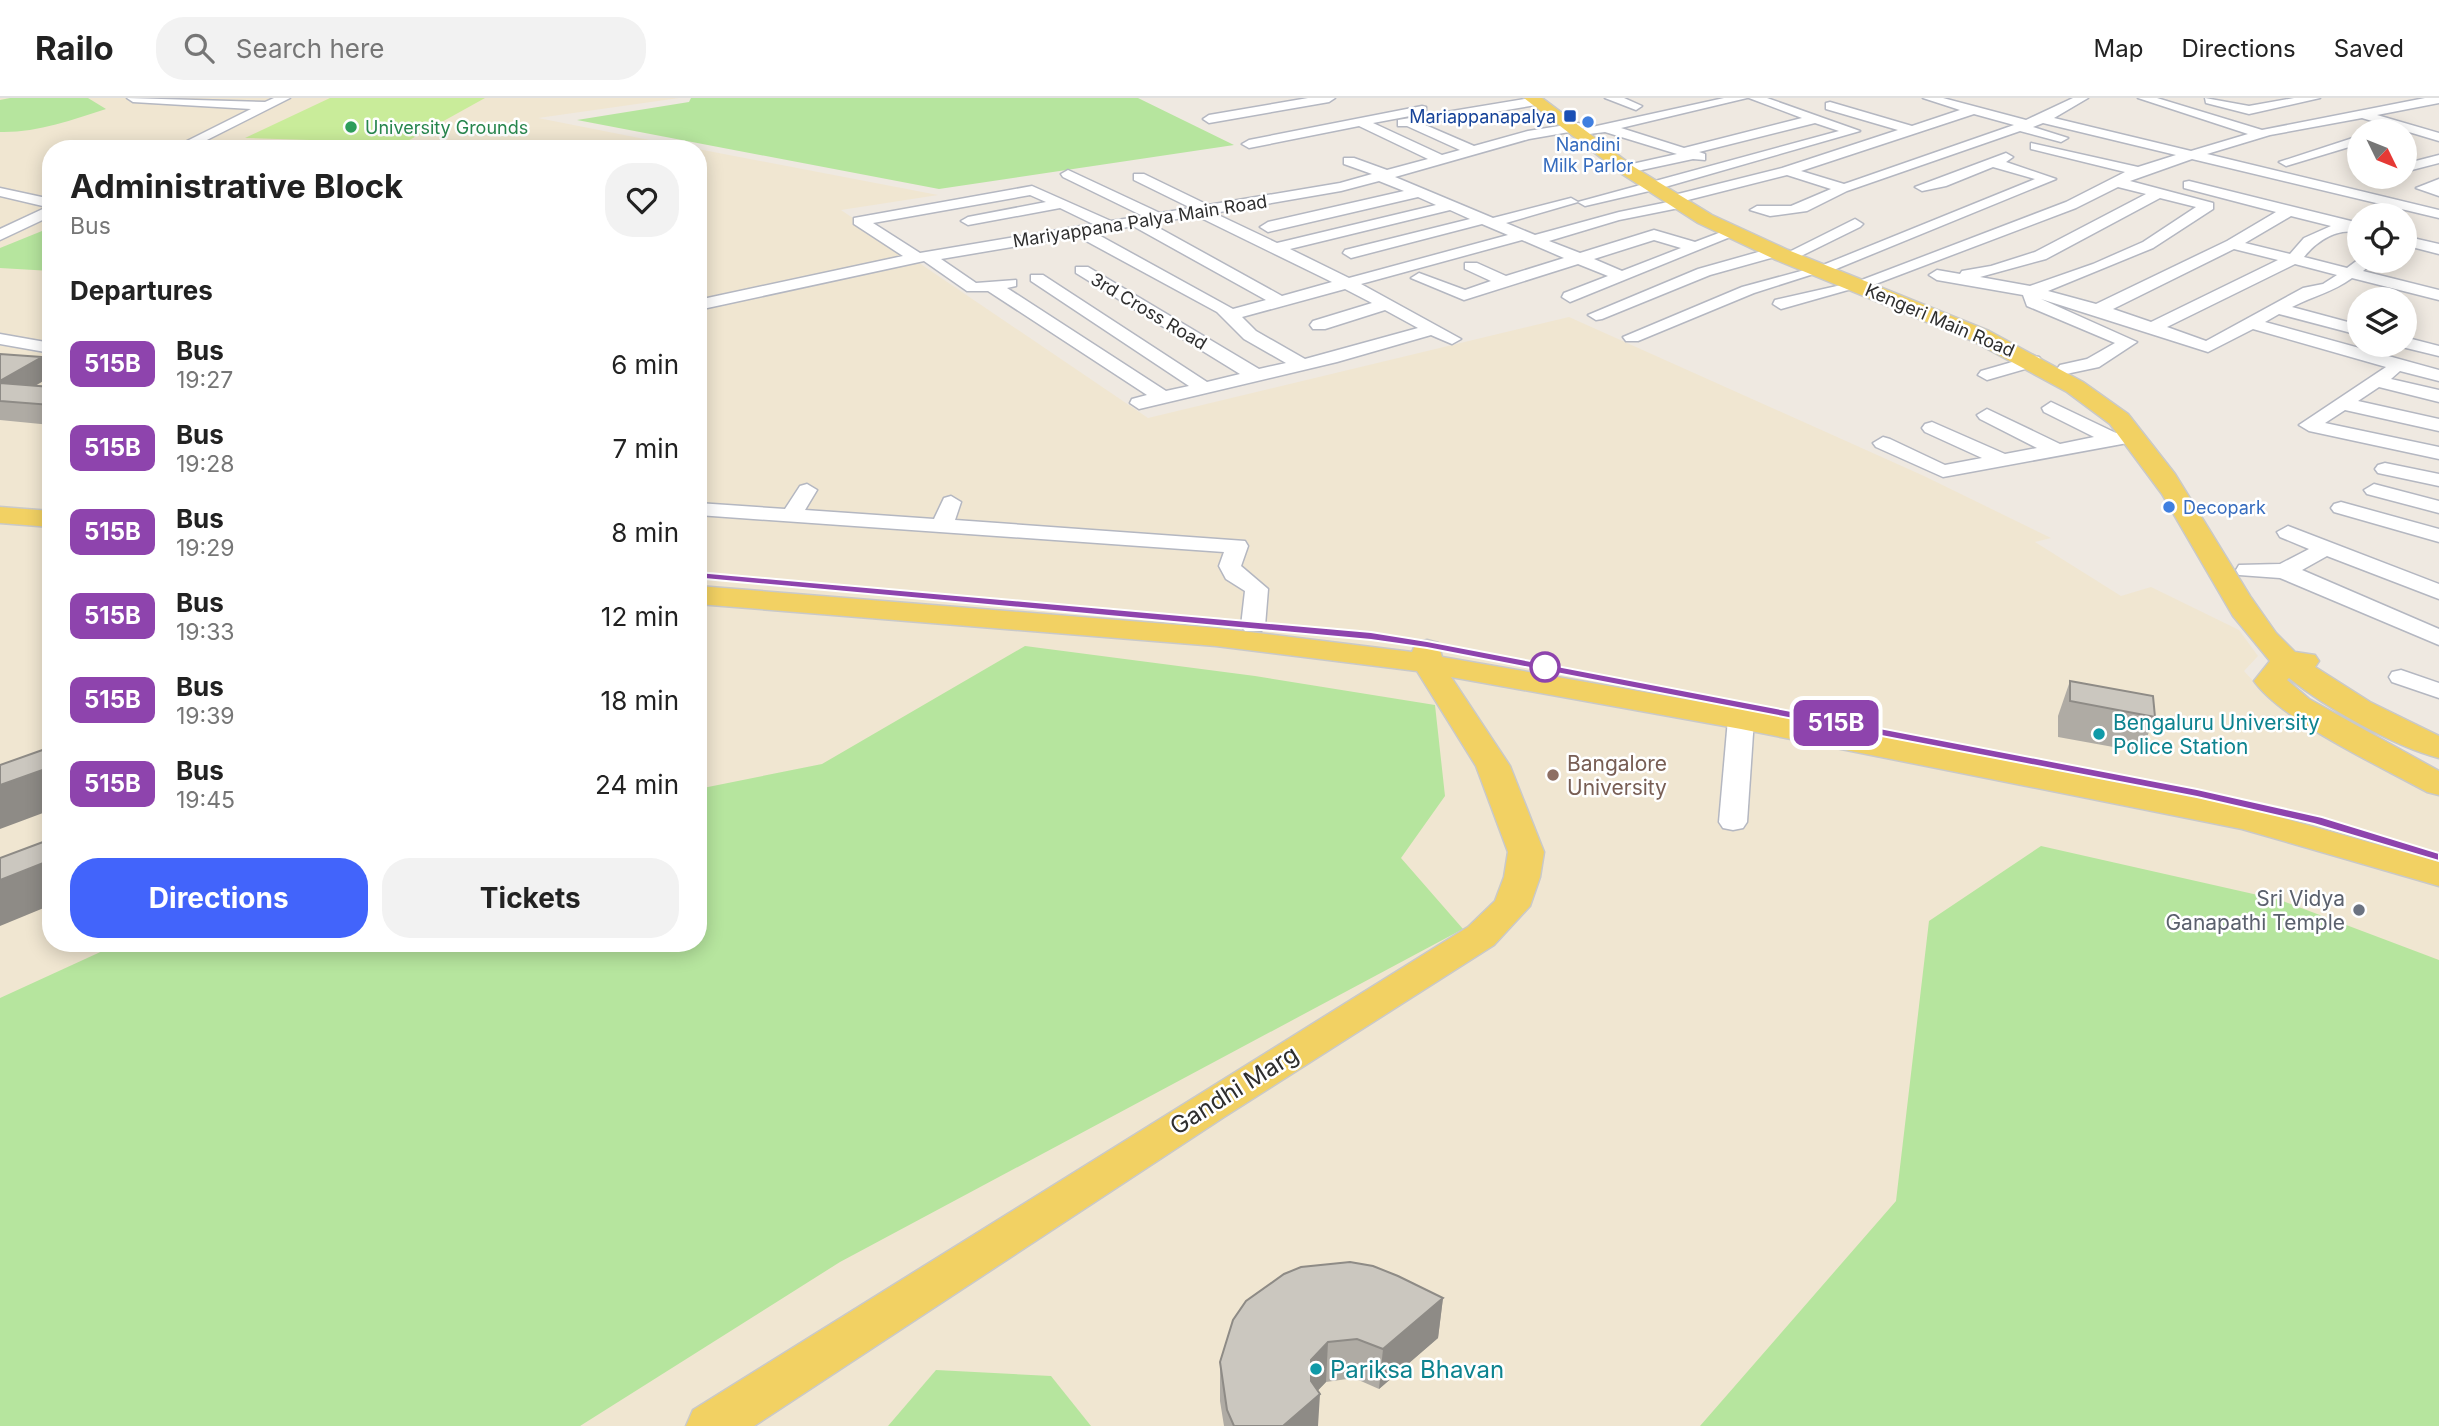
<!DOCTYPE html>
<html lang="en">
<head>
<meta charset="utf-8">
<style>
  body { margin:0; font-family:Inter,sans-serif; background:#f2f2f2; color:#222; height:100vh; display:flex; flex-direction:column; font-size:26px; white-space:nowrap }
  * { box-sizing:border-box; margin:0 }
  p { font-size:23px; color:#767676 }
  .icon { flex:none; width:38px; height:38px; fill:none; stroke:currentColor; stroke-width:2; stroke-linecap:round; stroke-linejoin:round }
  .map { position:relative; flex:1; overflow:hidden }
  .sheet { position:absolute; left:42px; top:42px; width:665px; height:812px; display:flex; flex-direction:column; background:#fff; border-radius:28px; box-shadow:0 4px 18px #0003 }
  .sheet>* { flex:none }
  .badge { padding:0 14px; border-radius:10px; font-size:24px; line-height:46px }
  .needle { width:46px; rotate:133deg }
  .fabs { position:absolute; left:2347px; top:21px; display:grid; gap:14px }
  .fabs a { display:grid; place-items:center; width:70px; height:70px; border-radius:50%; background:#fff; box-shadow:0 4px 18px #0003; font-size:35px }
  .map>.badge { position:absolute; translate:-50% -50%; box-shadow:0 0 0 4px #fff }
  h2 { padding:0 28px; font-size:26px; line-height:63px }
  .round { display:grid; place-items:center; flex:none; width:74px; height:74px; border-radius:28px; background:#f2f2f2 }
  .summary { display:flex; align-items:center; justify-content:space-between; height:119px; padding:0 28px }
  h1 { font-size:33px; font-weight:700; line-height:52px }
  .primary-button { display:flex; gap:14px; margin-top:auto; padding:14px 28px }
  .primary-button a { flex:1; height:80px; border-radius:28px; background:#4264fb; color:#fff; font-size:28px; font-weight:700; line-height:80px; text-align:center }
  .primary-button a+a { background:#f2f2f2; color:#222 }
  ul { padding:0; list-style:none }
  li { display:flex; align-items:center; gap:21px; height:84px; padding:0 28px }
  li div { flex:1 }
  li b { display:block; font-size:26px }
  li em { font-style:normal }
  li .badge { min-width:77px; font-weight:700; text-align:center }
  header { display:flex; align-items:center; gap:42px; box-sizing:border-box; height:98px; padding:0 35px; background:#fff; border-bottom:2px solid #e0e0e0 }
  header strong { font-size:33px }
  nav { display:flex; gap:38px; margin-inline-start:auto; font-size:24px }
  .search { width:490px; height:63px; background:#f2f2f2; display:flex; align-items:center; gap:18px; box-sizing:border-box; padding:0 24px; border-radius:28px; color:#767676; font-size:26px }
  .map>svg:first-child { display:block }
</style>
</head>
<body>
<header>
<strong>Railo</strong>
<div class="search"><svg class="icon" aria-label="search" viewBox="0 0 24 24"><circle cx="10" cy="10" r="6"/><path d="M15 15l6 6"/></svg>Search here</div>
<nav><a>Map</a><a>Directions</a><a>Saved</a></nav>
</header>
<div class="map">
<svg width="2439" height="1328" viewBox="0 0 2439 1328">
  <rect width="100%" height="100%" fill="#efe9e1"/>
  <path fill="#f0e6d1" d="M0,0H679L538,20L695,51H51V845H698V51L938,97L841,112L1148,320L1569,219L1924,378L2051,440L2035,444L2121,498L2151,489L2239,532L2258,558L2244,573L2268,599L2311,628L2439,692V1328H0Z"/>
  <g fill="#b6e59e">
    <path d="M10,0H88L106,11C72,22 36,35 0,34V2Z"/>
    <path d="M691,0H1138L1234,47L939,91L577,22L689,4Z"/>
    <path d="M42,133L51,134V173L0,170V150Z"/>
    <path d="M1025,548L1255,578L1435,607L1445,698L1401,760L1463,831L840,1164L580,1328H0V900L120,845H698V691L822,666Z"/>
    <path d="M2041,748L2280,802L2439,862V1328H1700L1896,1103L1929,823Z"/>
    <path d="M936,1272L1051,1278L1091,1328H888Z"/>
  </g>
  <path fill="#c9ec9a" d="M330,0H485L404,45L245,40Z"/>
  <g fill="none" stroke-linecap="round" stroke-linejoin="round">
    <defs>
      <g id="minor">
        <path d="M127,0L265,4L274,0H290L189,51H171L251,11L133,4Z"/>
        <path d="M1308,0H1335L1329,4L1209,25L1203,21L1209,17Z"/>
        <path d="M1531,0L1542,3L1536,7L1423,26L1474,48L1528,33L1578,25L1583,26V31L1724,0H1747L1621,30L1684,50L1802,20L1749,0H1767L1860,33L1658,91L1585,108L1578,104L1506,125L1535,137L1619,114L1678,102V96L1782,70L1898,32L1826,11V5L1830,4L1912,28L1960,12L1923,0H1943L2026,22L2073,0H2088L2054,20L2191,53L2248,36L2138,0H2157L2262,32L2425,0H2439V5L2377,17L2439,35V43L2362,20L2270,37L2207,56L2439,112V120L2192,61L2130,83L2213,105V111L2153,150L2048,193L2096,206L2227,143L2276,114L2184,90V84L2189,83L2359,125V135C2338,129 2317,143 2304,159L2347,170L2359,161L2375,163L2363,173L2439,192V202L2352,180C2333,194 2313,198 2292,209L2359,227V237L2279,216L2265,224L2439,272V283L2400,273L2391,281L2439,292V304L2379,289L2358,303L2439,321V333L2345,312L2325,325L2439,349V361L2309,333L2299,327L2386,269L2253,231L2208,254L2041,201L2137,244L2099,269L2066,276L2057,271L2060,267L2087,261L2115,245L2027,208L2023,197L1937,182L1929,177L1937,172L1960,176L1962,173L1991,168L2035,154L2146,96L2118,89L2076,110L1873,187L1862,188L1781,211L1773,206L1775,202L1859,183L2066,104L2125,74L2031,51V45L2138,69L2176,57L2043,25L2033,29L2068,40L2061,44L2020,33L1847,93L1807,113L1770,118L1750,112L1757,108H1791L1831,91L1787,77L1684,103V109L1619,122L1549,143L1580,155L1654,132L1695,144L1732,130L1740,135L1570,204L1562,199L1564,195L1608,178L1578,166L1464,202L1411,180L1419,175L1465,192L1491,183L1465,171V165H1477L1506,178L1564,160L1522,142L1361,186L1461,241L1452,246L1431,237L1337,264L1139,311L1130,305L1132,301L1147,297L988,193H967L924,163L698,212V202L903,158L854,126V120L1032,88L1111,123L1143,118L1063,79L1061,76L1068,72L1160,115L1191,110L1134,82V76H1144L1208,107L1340,85L1372,76L1344,66V60H1354L1387,72L1428,61L1359,28L1249,50L1242,46L1249,42L1422,8L1426,9V15L1373,25L1442,57L1460,52L1407,28H1398V22ZM1974,16L2014,27L1850,84L1844,86L1801,73ZM1815,25L1839,33L1578,104L1571,100L1493,120L1395,79L1529,41L1581,32V37L1605,34L1677,56L1632,66L1630,69L1637,73L1693,61L1705,62V56L1699,54ZM1379,83L1404,93L1268,124L1260,129L1268,134L1418,99L1436,107L1277,145L1214,115L1341,93ZM1030,97L1046,104L968,119L961,123L968,127L1060,110L1093,126L920,155L873,125ZM2160,100L2196,109L2143,144L2093,166L2030,188L1980,179L2046,161ZM1450,112L1470,121L1345,152L1343,155L1351,160L1482,126L1508,137L1349,180L1290,151ZM1197,118L1332,184L1282,198L1150,125ZM2291,118L2331,128L2304,140L2290,156L2245,145ZM1133,128L1266,202L1233,211L1095,135ZM1077,138L1217,214L1244,241L1286,265L1259,271L1088,169H1076V175L1240,276L1207,284L1043,177H1031V183L1189,288L1166,293L1007,190L1016,188V182L976,185L941,161ZM1654,142L1681,150L1622,173L1594,161ZM2234,151L2278,162L2151,224L2113,211ZM2295,166L2337,177L2323,186L2303,190L2206,243L2167,229ZM1345,191L1372,205L1313,223L1310,227L1313,231H1325L1385,212L1418,230L1305,261L1256,233L1242,219Z"/>
        <path d="M1605,0H1624L1642,8L1636,12Z"/>
        <path d="M2205,0L2249,8L2294,0H2320L2249,16L2206,5Z"/>
        <path d="M2359,38V46L2286,68L2279,64Z"/>
        <path d="M2006,55L2013,59L2006,64L2056,81L1836,171L1826,172L1754,195L1638,243H1626L1623,239L1742,189L1823,167L2035,81L1993,69L1946,88L1922,93L1915,89Z"/>
        <path d="M2439,57V65L2404,74V66Z"/>
        <path d="M2439,81V98L2416,90Z"/>
        <path d="M0,90L51,101V118L0,142V131L47,109L0,98Z"/>
        <path d="M1855,121L1863,126L1860,129L1801,158L1795,160L1787,155Z"/>
        <path d="M2404,138L2439,146V156L2404,147Z"/>
        <path d="M1776,149L1782,151V157L1710,177L1602,221L1596,222L1588,217L1698,171Z"/>
        <path d="M0,236L51,245V255L0,246Z"/>
        <path d="M2404,239L2439,248V258L2398,248L2404,247Z"/>
        <path d="M2033,258L2039,259L2042,263L2039,267L1987,282L1978,277L1981,273Z"/>
        <path d="M2051,304L2116,335L2133,332L2143,338L2133,344L1943,379L1876,349L1873,345L1883,339L1890,341L1945,367L1982,360L1925,334L1922,330L1925,326L1932,324L2005,356L2037,350L1980,321L1977,317L1987,311L2060,346L2094,339L2044,314L2042,310Z"/>
        <path d="M2385,365L2439,376V388L2378,375L2375,371L2378,367Z"/>
        <path d="M807,386L817,392L805,412L934,421L944,400L951,398L961,404L955,422L1245,443L1248,448L1241,468L1268,491L1265,528L1261,533H1245L1241,528L1245,493L1226,481L1219,468L1224,454L698,417V405L785,411L800,388Z"/>
        <path d="M2374,386L2439,403V415L2367,396L2364,392Z"/>
        <path d="M2341,404L2439,431V444L2334,414L2331,410L2334,406Z"/>
        <path d="M2288,428L2439,486V501L2327,458L2302,472L2439,531V547L2280,480L2239,477L2236,472L2239,467L2280,466L2309,451L2280,439L2277,434Z"/>
        <path d="M2401,572L2439,585V600L2392,584L2389,579L2392,574Z"/>
        <path d="M1741,613L1750,616L1754,621L1747,724L1743,730L1733,732L1723,730L1719,724L1728,621L1732,616Z"/>
      </g>
      <g id="major">
        <path d="M1524,0H1542L1634,69L1712,117L1788,152L1989,233L2083,284L2128,316L2175,376L2250,498L2276,535L2295,554L2315,557L2319,563L2315,569L2370,604L2439,638V660C2395,649 2325,609 2289,580L2287,582L2309,601L2439,673V697L2427,694C2382,669 2282,623 2254,583L2270,563L2233,518L2162,396L2110,326L2067,294L1973,243L1774,161L1698,125L1622,76Z"/>
        <path d="M0,409L51,413V429L0,425Z"/>
        <path d="M698,488L1216,530L1412,554L1416,545L1427,542L1438,545L1442,559L1741,611L2247,710L2439,764V788L2242,731L1741,631L1451,579L1510,668L1544,754L1540,779L1530,808L1494,847L1224,1019L754,1328H686L693,1312L1468,829L1495,803L1504,779L1508,754L1476,668L1417,573L1216,548L698,506Z"/>
      </g>
    </defs>
    <use href="#minor" stroke="#b4b7c1" stroke-width="3"/>
    <use href="#major" stroke="#c9c9c9" stroke-width="3"/>
    <use href="#minor" fill="#fff" fill-rule="evenodd"/>
    <use href="#major" fill="#f2d163" fill-rule="evenodd"/>
  </g>
  <g fill="#afaba4">
    <path d="M0,256L50,279L35,288L51,289V327L0,322Z"/>
    <path d="M2070,583L2155,619L2141,654L2058,639V618Z"/>
    <path d="M1443,1200L1438,1240L1379,1291L1354,1280L1326,1284L1317,1293L1318,1328H1224L1220,1303V1264Z"/>
  </g>
  <g fill="#8e8b86">
    <path d="M42,259L50,279L7,304L0,293V283Z"/>
    <path d="M51,669V712L0,731V687Z"/>
    <path d="M51,762V807L0,828V782Z"/>
    <path d="M1443,1200L1438,1240L1379,1291L1383,1251Z"/>
    <path d="M1328,1244L1326,1284L1309,1302L1311,1262Z"/>
    <path d="M1320,1296L1318,1328H1283Z"/>
  </g>
  <g fill="#cbc7bf" stroke="#8e8b86" stroke-width="2">
    <path d="M0,256L42,259L0,283Z"/>
    <path d="M0,285L51,289V307L0,303Z"/>
    <path d="M2070,583L2153,598L2155,619L2070,603Z"/>
    <path d="M51,649V669L0,687V667Z"/>
    <path d="M51,741V762L0,782V760Z"/>
    <path d="M1350,1164L1373,1168L1398,1178L1443,1200L1383,1251L1357,1241L1328,1244L1311,1262V1283L1320,1296L1283,1328H1234L1227,1312L1220,1264L1233,1222L1246,1203L1284,1176L1301,1169Z"/>
  </g>
  <path fill="#8e44ad" stroke="#fff" stroke-width="2" d="M698,474L1371,534L1427,543L2197,691L2322,719L2439,755V763L2314,726L2197,699L1427,550L1371,542L694,480L692,478Z"/>
  <rect fill="#1a4fb4" stroke="#fff" stroke-width="2.5" x="1563" y="11" width="14" height="14" rx="3.5"/>
  <g fill="#3f7fe0" stroke="#fff" stroke-width="2.5">
    <circle cx="1588" cy="24" r="7"/>
    <circle cx="2169" cy="409" r="7"/>
  </g>
  <circle fill="#2e9e5b" stroke="#fff" stroke-width="2.5" cx="351" cy="29" r="7"/>
  <circle fill="#fff" stroke="#8e44ad" stroke-width="3.5" cx="1545" cy="569" r="14"/>
  <g fill="#0f9aa8" stroke="#fff" stroke-width="2.5">
    <circle cx="2099" cy="636" r="7"/>
    <circle cx="1316" cy="1271" r="7"/>
  </g>
  <circle fill="#8d6e63" stroke="#fff" stroke-width="2.5" cx="1553" cy="677" r="7"/>
  <circle fill="#6b7280" stroke="#fff" stroke-width="2.5" cx="2359" cy="812" r="7"/>
  <g text-anchor="middle" dominant-baseline="central" stroke-width="5" stroke-linejoin="round" paint-order="stroke">
    <g font-size="18" fill="#164399" stroke="#fff" text-anchor="end">
      <text x="1556" y="18">Mariappanapalya</text>
    </g>
    <g font-size="18" fill="#27864d" stroke="#fff" text-anchor="start">
      <text x="365" y="29">University Grounds</text>
    </g>
    <g font-size="18" fill="#366cbe" stroke="#fff">
      <text x="1588" y="46">Nandini<tspan x="1588" dy="21">Milk Parlor</tspan></text>
      <text x="2183" y="409" text-anchor="start">Decopark</text>
    </g>
    <g font-size="18" fill="#2e2e2e" stroke="#fff">
      <text transform="translate(1140 123) rotate(-9)">Mariyappana Palya Main Road</text>
      <text transform="translate(1149 213) rotate(31)">3rd Cross Road</text>
      <text transform="translate(1940 222) rotate(23)">Kengeri Main Road</text>
    </g>
    <g font-size="21" fill="#0d838f" stroke="#fff" text-anchor="start">
      <text x="2113" y="624">Bengaluru University<tspan x="2113" dy="24">Police Station</tspan></text>
    </g>
    <g font-size="21" fill="#785e54" stroke="#fff" text-anchor="start">
      <text x="1567" y="665">Bangalore<tspan x="1567" dy="24">University</tspan></text>
    </g>
    <g font-size="21" fill="#5b616d" stroke="#fff" text-anchor="end">
      <text x="2345" y="800">Sri Vidya<tspan x="2345" dy="24">Ganapathi Temple</tspan></text>
    </g>
    <g font-size="24" fill="#2e2e2e" stroke="#fff">
      <text transform="translate(1234 992) rotate(-32)">Gandhi Marg</text>
    </g>
    <g font-size="24" fill="#0d838f" stroke="#fff" text-anchor="start">
      <text x="1330" y="1271">Pariksa Bhavan</text>
    </g>
  </g>
</svg>
<div class="fabs">
<a><svg class="needle" viewBox="-14 -14 28 28"><path d="M0-13l5 13h-10z" fill="#e53935"/><path d="M0 13l5-13h-10z" fill="#767676"/></svg></a>
<a><svg class="icon" aria-label="locate" viewBox="0 0 24 24"><circle cx="12" cy="12" r="6"/><path d="M12 2v4M12 18v4M2 12h4M18 12h4"/></svg></a>
<a><svg class="icon" aria-label="layers" viewBox="0 0 24 24"><path d="M12 4l9 5-9 5-9-5zM3 14l9 5 9-5"/></svg></a>
</div>
<b class="badge" style="left:1836px;top:625px;background:#8e44ad;color:#fff">515B</b>
<section class="sheet">
<div class="summary"><div><h1>Administrative Block</h1><p>Bus</p></div><a class="round"><svg class="icon" aria-label="heart" viewBox="0 0 24 24"><path d="M12 20l-8-8c-3-5 5-10 8-4 3-6 11-1 8 4z"/></svg></a></div>
<h2>Departures</h2>
<ul>
<li><span class="badge" style="background:#8e44ad;color:#fff">515B</span><div><b>Bus</b><p>19:27</p></div><em>6 min</em></li>
<li><span class="badge" style="background:#8e44ad;color:#fff">515B</span><div><b>Bus</b><p>19:28</p></div><em>7 min</em></li>
<li><span class="badge" style="background:#8e44ad;color:#fff">515B</span><div><b>Bus</b><p>19:29</p></div><em>8 min</em></li>
<li><span class="badge" style="background:#8e44ad;color:#fff">515B</span><div><b>Bus</b><p>19:33</p></div><em>12 min</em></li>
<li><span class="badge" style="background:#8e44ad;color:#fff">515B</span><div><b>Bus</b><p>19:39</p></div><em>18 min</em></li>
<li><span class="badge" style="background:#8e44ad;color:#fff">515B</span><div><b>Bus</b><p>19:45</p></div><em>24 min</em></li>
</ul>
<div class="primary-button"><a>Directions</a><a>Tickets</a></div>
</section>
</div>
</body>
</html>
